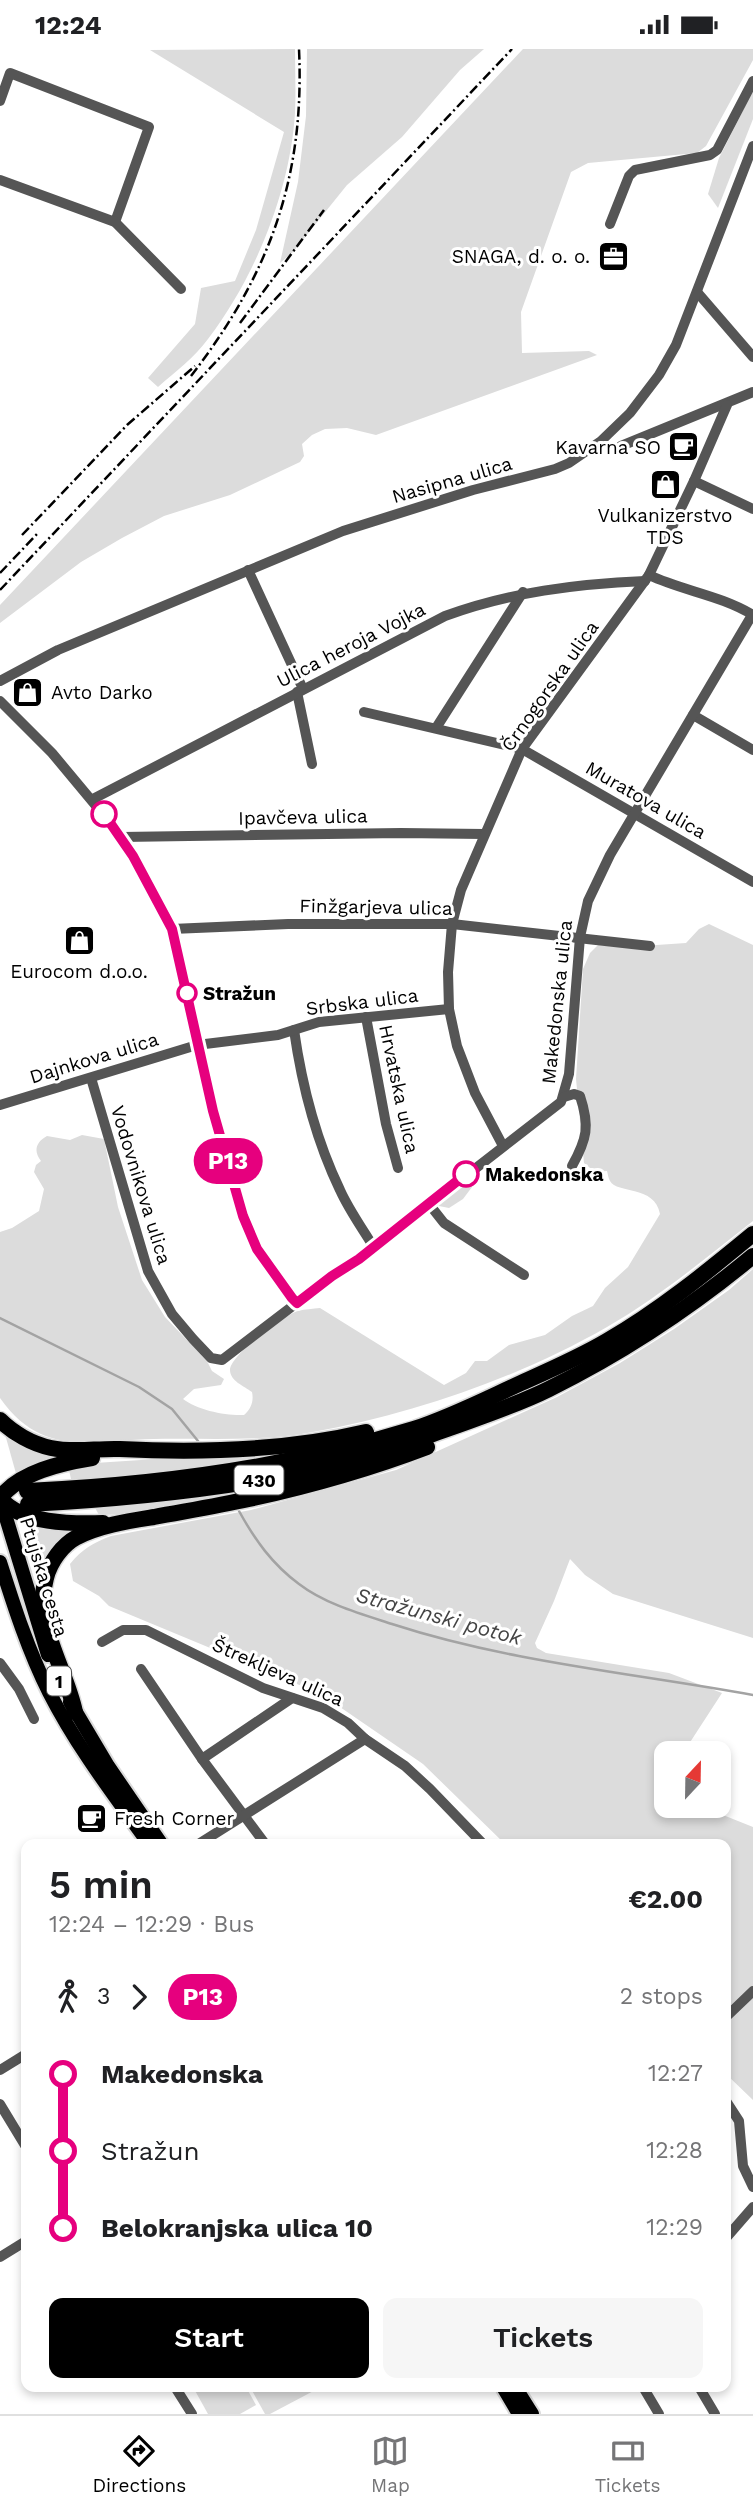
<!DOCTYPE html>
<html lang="en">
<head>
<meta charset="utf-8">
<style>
  body { margin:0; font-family:"Work Sans",sans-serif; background:#f6f6f6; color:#202124; height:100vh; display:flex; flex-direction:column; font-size:26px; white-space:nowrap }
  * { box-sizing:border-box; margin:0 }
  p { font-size:23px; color:#757577 }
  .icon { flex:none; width:38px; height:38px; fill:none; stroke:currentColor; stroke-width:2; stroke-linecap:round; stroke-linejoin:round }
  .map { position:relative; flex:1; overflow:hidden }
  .details { position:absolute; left:21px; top:1790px; width:710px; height:553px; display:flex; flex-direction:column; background:#fff; border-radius:14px; box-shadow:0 4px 10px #0003 }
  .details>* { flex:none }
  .badge { padding:0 14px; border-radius:23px; font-size:24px; line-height:46px }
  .needle { width:46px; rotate:22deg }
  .controls { position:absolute; left:654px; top:1692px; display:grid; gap:14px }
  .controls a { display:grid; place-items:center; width:77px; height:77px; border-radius:14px; background:#fff; box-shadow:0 4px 10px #0003; font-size:35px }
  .map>.badge { position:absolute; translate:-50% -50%; box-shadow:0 0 0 4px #fff }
  .legs { display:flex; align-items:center; gap:10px; height:77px; padding:0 28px; font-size:23px }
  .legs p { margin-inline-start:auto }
  .summary { display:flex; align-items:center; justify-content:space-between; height:119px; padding:0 28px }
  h1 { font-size:38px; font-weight:600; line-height:52px }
  .action { display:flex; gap:14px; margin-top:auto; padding:14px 28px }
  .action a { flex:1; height:80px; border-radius:14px; background:#000; color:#fff; font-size:28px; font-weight:600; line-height:80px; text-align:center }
  .action a+a { background:#f6f6f6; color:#202124 }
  ul { padding:0 28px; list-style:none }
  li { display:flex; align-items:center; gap:24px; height:77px; font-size:26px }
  li i { display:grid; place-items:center; width:10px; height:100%; margin:0 9px; background:currentColor }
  li i::after { content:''; width:18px; height:18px; margin:-9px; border:5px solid; border-radius:50%; background:#fff }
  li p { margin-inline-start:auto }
  li:first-child i { background:linear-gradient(#0000 50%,currentColor 0) }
  li:last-child i { background:linear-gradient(currentColor 50%,#0000 0) }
  .status { display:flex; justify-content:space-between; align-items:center; height:49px; padding:0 35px; background:#fff; direction:ltr }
  .status svg { height:19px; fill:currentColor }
  .dock { display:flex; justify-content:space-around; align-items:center; height:98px; border-top:2px solid #e0e0e0; background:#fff; font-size:19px; color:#757577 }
  .dock a { display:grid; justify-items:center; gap:4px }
  .dock .selected { color:#000 }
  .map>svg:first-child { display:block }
</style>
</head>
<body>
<div class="status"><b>12:24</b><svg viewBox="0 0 49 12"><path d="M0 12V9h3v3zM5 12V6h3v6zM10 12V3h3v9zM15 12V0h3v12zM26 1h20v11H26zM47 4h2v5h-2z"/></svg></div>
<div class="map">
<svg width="753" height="2365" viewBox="0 0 753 2365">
  <rect width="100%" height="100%" fill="#fff"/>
  <g fill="#dcdcdc">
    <path d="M295,0C295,21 296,43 295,64C290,143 255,228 208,290C195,308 175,323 158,338L148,329L195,275L201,239L235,232L256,181L284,83L150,1Z"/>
    <path d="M307,0H484L460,21L402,88L347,136L293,203L280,214L298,133L306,67Z"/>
    <path d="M523,0H753V11L706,97L697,104L588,114L571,123L521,263L522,304L589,302L597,306L376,386L347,379L325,380L312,386L302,395L304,407L300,413L230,446L164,467L122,489L81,513L0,574V556Z"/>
    <path d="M753,42V70L718,159L708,145L719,109Z"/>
    <path d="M709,875L753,896V1172C706,1209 659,1248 607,1278C518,1329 413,1365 313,1383C260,1393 207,1389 154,1390C91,1391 42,1409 0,1349V1183L12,1179L39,1162L44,1140L34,1123L36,1116L41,1112C33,1102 36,1093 47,1087L70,1091L82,1086L104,1090L118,1158L142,1231L165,1268L207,1312L212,1322L224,1330L221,1336L194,1340L183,1350C197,1361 226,1367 244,1366C251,1360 254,1352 252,1343C244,1337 230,1332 230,1321C230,1306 284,1266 298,1262C305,1260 313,1260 320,1259L444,1336L466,1324L475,1312H487L509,1296L545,1286L572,1267L593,1257L605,1239L628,1218L660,1165C655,1136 617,1145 610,1132C608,1129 608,1125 607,1122L595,1123L584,1114L576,1030L583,920L590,904L598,896L627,898L686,894L699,880Z"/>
    <path d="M469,1131L472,1138L463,1150L449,1159L439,1157L438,1154Z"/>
    <path d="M753,1220V1589L613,1545L585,1526L570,1510L554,1552L535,1594L537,1599L546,1604L669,1624L722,1644L685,1701L689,1704H667V1757H710L708,1760L753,1778V2051L726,2025V1796L505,1795L423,1715L321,1645L109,1557L99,1547L73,1532L70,1515C82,1500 93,1494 111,1487L251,1461L396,1421L557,1348L620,1314L674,1280L729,1241Z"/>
    <path d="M3,1378L73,1406L17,1428Z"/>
    <path d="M323,1399L253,1414L65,1435L71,1430L69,1421L95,1414Z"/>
    <path d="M282,1435L138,1465L99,1466L94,1457Z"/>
    <path d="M26,1472L89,1480L47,1523L38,1519Z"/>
    <path d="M193,2338H246L256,2356L240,2365H208Z"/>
    <path d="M250,2338H321L270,2365H265Z"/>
  </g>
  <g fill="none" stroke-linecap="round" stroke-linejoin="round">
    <g stroke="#a3a3a3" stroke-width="2.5">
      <path d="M0,1269L139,1338L172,1360L198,1392"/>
      <path d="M239,1462C255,1491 272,1515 299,1535C325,1555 361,1565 392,1575C509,1613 632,1624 753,1646"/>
    </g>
    <defs>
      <g id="major">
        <path d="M0,1449L48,1606"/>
        <path d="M0,1513C14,1557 28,1601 49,1643C77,1698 114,1746 150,1796"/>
        <path d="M70,1653L108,1717L162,1796"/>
        <path d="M503,2338L519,2365"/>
        <path d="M515,2338L532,2365"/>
      </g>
      <g id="highway">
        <path d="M0,1371C13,1384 32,1395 51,1399C74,1404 97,1399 120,1400C201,1404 286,1402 366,1383"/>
        <path d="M27,1442C159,1436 288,1419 414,1380C451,1368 486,1350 521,1334C550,1321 580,1308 607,1292C659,1262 707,1223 753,1185"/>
        <path d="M0,1449C20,1423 61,1414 92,1409"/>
        <path d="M0,1449C21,1475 72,1475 103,1474"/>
        <path d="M28,1455C125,1450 223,1440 318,1420C362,1411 407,1394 450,1379C483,1367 517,1356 549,1340C622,1304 690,1259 753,1207"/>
        <path d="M75,1663C66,1619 33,1575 46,1529C50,1513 62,1496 77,1488C101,1476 129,1472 154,1468C186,1462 217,1457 249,1450C309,1437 369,1420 427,1398"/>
      </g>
    </defs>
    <use href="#major" stroke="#dbdbdb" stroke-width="18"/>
    <use href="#highway" stroke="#dbdbdb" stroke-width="19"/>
    <g stroke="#555" stroke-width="10">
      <path d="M0,52L10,24L149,78L115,173"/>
      <path d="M0,131L115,173L181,240"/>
      <path d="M610,175L629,127L635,121L710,106L717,101L753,32"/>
      <path d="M697,243L753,308"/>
      <path d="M621,397L753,343"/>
      <path d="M694,432L753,460"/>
      <path d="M248,521L303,640"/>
      <path d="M649,526C683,542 720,546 753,566"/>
      <path d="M0,632L58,601L343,482L473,441L555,420L569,414L601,392L630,364L659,326L676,296L753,97"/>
      <path d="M297,643L312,715"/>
      <path d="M0,652L52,704L122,788L172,880L213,1062L243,1167L257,1200L278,1232L297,1254"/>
      <path d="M364,663L522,700L753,833"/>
      <path d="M693,666L753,701"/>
      <path d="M436,679L523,543"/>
      <path d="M93,750L445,567C511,543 576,535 645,532"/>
      <path d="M122,788L401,784L484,785"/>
      <path d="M172,880L288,875H452L650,897"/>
      <path d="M366,968L386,1075L398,1119"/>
      <path d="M294,981C302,1037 315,1089 340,1141C349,1161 362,1179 373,1197"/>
      <path d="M91,1029L148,1222L172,1265L193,1290L211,1309L222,1311L332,1227L359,1210L561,1053L569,1025L580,888L588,852L610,806L752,566"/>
      <path d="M564,1048L574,1045L580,1047C590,1077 587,1090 572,1117"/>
      <path d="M0,1056L197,996L278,986L319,973L449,960"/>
      <path d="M503,1097L475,1044L457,997L449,960L448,923L452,875L461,841L522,700L649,526L694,432L727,356"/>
      <path d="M429,1155L444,1174L524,1226"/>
      <path d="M102,1593L123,1581H146L263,1639L323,1659L348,1674L365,1690L405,1717L430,1740L484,1796"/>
      <path d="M0,1614L19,1640L34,1670"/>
      <path d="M141,1620L202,1710L266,1796"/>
      <path d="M202,1710L292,1649"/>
      <path d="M197,1796L365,1690"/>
      <path d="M726,1968L753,1942"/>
      <path d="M0,2021L26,2005"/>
      <path d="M726,2052L739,2072L743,2117L753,2138"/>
      <path d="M0,2055L26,2098"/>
      <path d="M726,2189L753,2158"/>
      <path d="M0,2208L26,2192"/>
      <path d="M175,2338L192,2365"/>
      <path d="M643,2338L659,2365"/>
      <path d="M699,2338L715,2365"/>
    </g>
    <use href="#major" stroke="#000" stroke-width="14"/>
    <use href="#highway" stroke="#000" stroke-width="16"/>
    <g stroke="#000" stroke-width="2.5" stroke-dasharray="10 3.5 2 3.5" stroke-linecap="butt">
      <path d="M240,274L324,161"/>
      <path d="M191,327C269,226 305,129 299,0"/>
      <path d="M22,486L127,376L195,317"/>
      <path d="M0,524L39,483"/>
      <path d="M0,541L512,0"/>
    </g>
  </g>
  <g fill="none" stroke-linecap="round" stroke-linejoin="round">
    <defs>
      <path id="line-1" d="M104,765L133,807L172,880L213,1062L243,1167L257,1200L292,1249L297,1254L332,1227L359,1210L466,1125"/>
    </defs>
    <use href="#line-1" stroke="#fff" stroke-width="16"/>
    <use href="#line-1" stroke="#e6007e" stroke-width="10"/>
  </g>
  <defs>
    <symbol id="office-square" viewBox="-11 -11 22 22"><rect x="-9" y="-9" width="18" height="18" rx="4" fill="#000" stroke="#fff"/><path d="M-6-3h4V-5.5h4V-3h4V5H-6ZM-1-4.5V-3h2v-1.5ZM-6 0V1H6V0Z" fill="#fff"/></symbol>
    <symbol id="cafe-square" viewBox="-11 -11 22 22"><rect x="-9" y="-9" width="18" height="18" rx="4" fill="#000" stroke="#fff"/><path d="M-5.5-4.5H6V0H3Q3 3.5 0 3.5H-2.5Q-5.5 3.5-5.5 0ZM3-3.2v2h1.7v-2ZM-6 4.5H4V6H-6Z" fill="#fff"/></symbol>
    <symbol id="shop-square" viewBox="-11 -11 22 22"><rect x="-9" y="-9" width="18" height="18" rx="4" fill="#000" stroke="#fff"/><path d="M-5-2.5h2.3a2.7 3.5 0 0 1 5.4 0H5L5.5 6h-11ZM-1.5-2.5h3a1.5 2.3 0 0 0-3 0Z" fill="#fff"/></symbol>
  </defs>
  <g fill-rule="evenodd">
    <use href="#office-square" x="596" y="190" width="35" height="35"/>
    <use href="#cafe-square" x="666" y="380" width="35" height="35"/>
    <use href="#shop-square" x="648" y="418" width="35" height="35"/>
    <use href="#shop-square" x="10" y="626" width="35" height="35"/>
    <use href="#shop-square" x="62" y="874" width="35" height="35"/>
    <use href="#cafe-square" x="74" y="1752" width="35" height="35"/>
  </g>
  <g fill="#fff" stroke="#e6007e" stroke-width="3.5">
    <circle cx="104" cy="765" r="12"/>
    <circle cx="187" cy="944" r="9"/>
    <circle cx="466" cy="1125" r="12"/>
  </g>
  <g text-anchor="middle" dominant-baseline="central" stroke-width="6" stroke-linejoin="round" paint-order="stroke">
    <g fill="#fff" stroke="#4c4c4c" stroke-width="2">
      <rect x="234.5" y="1416.5" width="49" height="29" rx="5"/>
      <rect x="47" y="1617.5" width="24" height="29" rx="5"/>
    </g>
    <g font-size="18" font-weight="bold" fill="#000">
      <text x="259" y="1431">430</text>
      <text x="59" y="1632">1</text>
    </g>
    <g font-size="19" fill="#000" stroke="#fff" text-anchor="end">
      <text x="590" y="207">SNAGA, d. o. o.</text>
      <text x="661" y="398">Kavarna SO</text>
      <text x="665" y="466" text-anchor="middle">Vulkanizerstvo<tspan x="665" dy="22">TDS</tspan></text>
      <text x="51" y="643" text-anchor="start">Avto Darko</text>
      <text x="79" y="922" text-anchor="middle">Eurocom d.o.o.</text>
      <text x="114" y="1769" text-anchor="start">Fresh Corner</text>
    </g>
    <g font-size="19" fill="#000" stroke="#fff">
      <text transform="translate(452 431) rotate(-16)">Nasipna ulica</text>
      <text transform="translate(351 596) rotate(-27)">Ulica heroja Vojka</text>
      <text transform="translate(550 637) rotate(-55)">Črnogorska ulica</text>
      <text transform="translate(646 751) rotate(30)">Muratova ulica</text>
      <text transform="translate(303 768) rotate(-1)">Ipavčeva ulica</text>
      <text transform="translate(376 858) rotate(1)">Finžgarjeva ulica</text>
      <text transform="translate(362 953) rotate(-7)">Srbska ulica</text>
      <text transform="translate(557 953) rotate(-84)">Makedonska ulica</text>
      <text transform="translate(94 1009) rotate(-17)">Dajnkova ulica</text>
      <text transform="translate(399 1040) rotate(78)">Hrvatska ulica</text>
      <text transform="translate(141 1136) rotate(73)">Vodovnikova ulica</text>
      <text transform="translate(44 1528) rotate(73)">Ptujska cesta</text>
      <text transform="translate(278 1623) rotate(24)">Štrekljeva ulica</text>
    </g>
    <g font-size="19" font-weight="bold" fill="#000" stroke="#fff" text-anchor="start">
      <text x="203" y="944">Stražun</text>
      <text x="485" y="1125">Makedonska</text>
    </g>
    <g font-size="21" font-style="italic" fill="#444" stroke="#fff">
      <text transform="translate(439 1567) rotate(15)">Stražunski potok</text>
    </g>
  </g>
</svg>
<div class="controls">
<a><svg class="needle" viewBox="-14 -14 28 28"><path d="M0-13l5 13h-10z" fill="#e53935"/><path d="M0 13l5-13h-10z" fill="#757577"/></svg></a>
</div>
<b class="badge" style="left:228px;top:1112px;background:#e6007e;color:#fff">P13</b>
<section class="details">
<div class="summary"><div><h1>5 min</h1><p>12:24 – 12:29 · Bus</p></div><b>€2.00</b></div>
<div class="legs"><svg class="icon" aria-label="walk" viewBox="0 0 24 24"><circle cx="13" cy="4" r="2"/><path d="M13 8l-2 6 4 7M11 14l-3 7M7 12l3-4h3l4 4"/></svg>3<svg class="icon" aria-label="forward" viewBox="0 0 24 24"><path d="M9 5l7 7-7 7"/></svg><b class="badge" style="background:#e6007e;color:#fff">P13</b><p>2 stops</p></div>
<ul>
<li><i style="color:#e6007e"></i><b>Makedonska</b><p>12:27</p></li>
<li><i style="color:#e6007e"></i><span>Stražun</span><p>12:28</p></li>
<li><i style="color:#e6007e"></i><b>Belokranjska ulica 10</b><p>12:29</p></li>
</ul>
<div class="action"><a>Start</a><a>Tickets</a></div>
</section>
</div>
<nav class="dock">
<a class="selected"><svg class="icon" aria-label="directions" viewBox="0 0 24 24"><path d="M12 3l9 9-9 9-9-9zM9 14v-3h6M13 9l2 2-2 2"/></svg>Directions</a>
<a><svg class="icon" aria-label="map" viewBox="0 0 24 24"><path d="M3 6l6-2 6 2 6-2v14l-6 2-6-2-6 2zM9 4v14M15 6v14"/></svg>Map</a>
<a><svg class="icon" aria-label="tickets" viewBox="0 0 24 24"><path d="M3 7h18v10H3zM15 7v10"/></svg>Tickets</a>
</nav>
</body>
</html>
